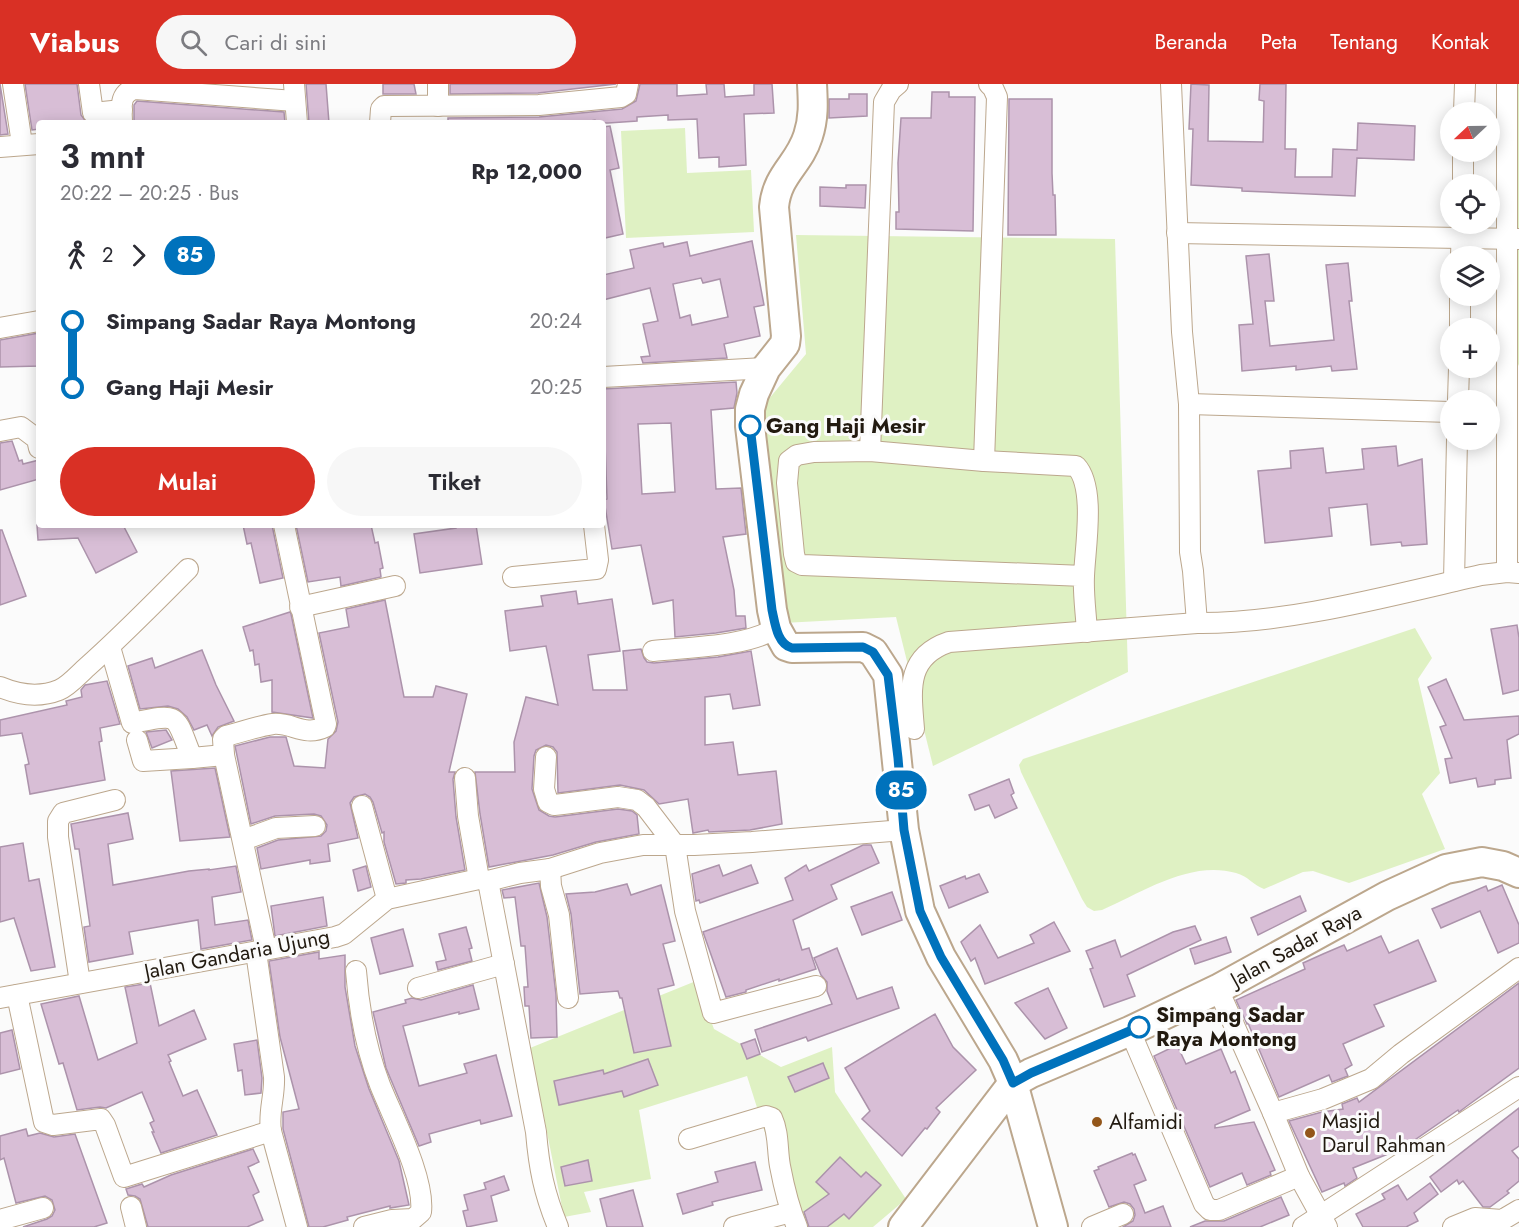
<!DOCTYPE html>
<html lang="id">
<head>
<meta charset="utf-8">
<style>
  body { margin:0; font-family:Jost,sans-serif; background:#f7f7f7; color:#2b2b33; height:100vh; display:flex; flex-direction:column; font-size:22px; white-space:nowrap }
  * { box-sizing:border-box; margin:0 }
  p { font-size:20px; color:#7c7c81 }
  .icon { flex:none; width:33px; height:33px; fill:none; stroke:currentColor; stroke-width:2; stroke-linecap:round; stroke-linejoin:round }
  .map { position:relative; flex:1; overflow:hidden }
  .details { position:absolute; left:36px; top:36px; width:570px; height:408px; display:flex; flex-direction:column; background:#fff; border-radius:6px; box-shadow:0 3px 15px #0003 }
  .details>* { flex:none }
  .badge { padding:0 12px; border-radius:20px; font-size:21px; line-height:39px }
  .needle { width:39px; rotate:248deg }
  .tools { position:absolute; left:1440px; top:18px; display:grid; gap:12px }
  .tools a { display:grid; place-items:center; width:60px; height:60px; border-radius:50%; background:#fff; box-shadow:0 3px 15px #0003; font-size:30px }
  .map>.badge { position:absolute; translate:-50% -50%; box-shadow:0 0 0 3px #fff }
  .legs { display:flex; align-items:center; gap:9px; height:66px; padding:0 24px; font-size:20px }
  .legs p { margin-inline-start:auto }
  .headline { display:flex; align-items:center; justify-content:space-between; height:102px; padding:0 24px }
  h1 { font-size:33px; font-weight:600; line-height:45px }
  .action { display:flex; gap:12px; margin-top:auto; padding:12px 24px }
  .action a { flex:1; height:69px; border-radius:36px; background:#d93025; color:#fff; font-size:24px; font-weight:600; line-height:69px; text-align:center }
  .action a+a { background:#f7f7f7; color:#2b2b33 }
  ul { padding:0 24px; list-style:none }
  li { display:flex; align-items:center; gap:21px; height:66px; font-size:22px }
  li i { display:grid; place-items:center; width:9px; height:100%; margin:0 8px; background:currentColor }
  li i::after { content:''; width:15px; height:15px; margin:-8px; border:4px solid; border-radius:50%; background:#fff }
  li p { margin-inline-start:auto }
  li:first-child i { background:linear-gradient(#0000 50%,currentColor 0) }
  li:last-child i { background:linear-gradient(currentColor 50%,#0000 0) }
  header { display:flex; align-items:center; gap:36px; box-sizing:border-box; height:84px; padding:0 30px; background:#d93025; color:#fff }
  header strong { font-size:28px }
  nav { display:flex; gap:33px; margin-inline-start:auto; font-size:21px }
  .search { width:420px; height:54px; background:#f7f7f7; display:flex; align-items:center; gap:15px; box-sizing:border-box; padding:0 21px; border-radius:33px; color:#7c7c81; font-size:22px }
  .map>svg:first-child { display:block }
</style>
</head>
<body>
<header>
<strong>Viabus</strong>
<div class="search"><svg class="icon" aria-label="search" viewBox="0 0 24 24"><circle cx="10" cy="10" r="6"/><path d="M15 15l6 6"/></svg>Cari di sini</div>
<nav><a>Beranda</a><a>Peta</a><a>Tentang</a><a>Kontak</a></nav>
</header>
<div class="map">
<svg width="1519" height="1143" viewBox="0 0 1519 1143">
  <rect width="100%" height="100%" fill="#fbfbfb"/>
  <g fill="#dff1c3">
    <path d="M1511,0H1519V282L1513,270Z"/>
    <path d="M685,44L687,89L751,86L754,148L626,154L621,47Z"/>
    <path d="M796,151L1115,155L1128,588L933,682L896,533L783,539L754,333L806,270Z"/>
    <path d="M1415,544L1432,574L1418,595L1440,689L1422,710L1445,765L1349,799L1313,787L1303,788L1264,805C1253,801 1248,792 1236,789C1190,776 1143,808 1102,826L1094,827L1087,823L1082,815L1021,688L1019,681L1023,675Z"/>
    <path d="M696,897L714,945L781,983L832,963L835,1008L906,1115L873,1143H795L747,992L639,1026L651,1095L584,1108L591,1128L564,1133L530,964Z"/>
  </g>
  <g fill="#d8bed6" stroke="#ac93ab" stroke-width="1.5" fill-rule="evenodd">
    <path d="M0,0L8,50L0,51Z"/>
    <path d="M25,0H77L81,31L87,39H39V45L32,46Z"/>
    <path d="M306,0H326L329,39H309Z"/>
    <path d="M383,0H414L416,10H383Z"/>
    <path d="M450,0H616L538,9L450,10Z"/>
    <path d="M640,0H677V12L707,10L706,0H724L725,13L754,11V0H772L774,29L744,30L746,81L719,83V73L699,74L697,35L668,36V31L637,33V37L608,39H596L595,36L580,39H448V34L539,33L622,25L636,17Z"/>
    <path d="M1191,0L1209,1L1208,57L1263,58L1264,17L1259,16L1260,0H1286L1285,65H1296L1295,93H1332L1333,65L1357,66L1358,39L1415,42L1414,76L1357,74L1355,112L1242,107V104L1191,101L1193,45H1189Z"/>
    <path d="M932,8H949V13H975L973,147L896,145V128H899L898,79L901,34H931Z"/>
    <path d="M849,10H867V32L829,34V15H849Z"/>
    <path d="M1009,15H1052V89L1053,111H1055L1056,151H1008Z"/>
    <path d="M137,17L284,28L285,39H134V21Z"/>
    <path d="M610,42L619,84L610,86L623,150L605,154L603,146V43Z"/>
    <path d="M846,101H866L865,124L820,122V103L846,104Z"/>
    <path d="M752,157L764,221L754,223L760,252L724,260L727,274L643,279L641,273L650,272L643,240L658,237L650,204L603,216V191L634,184L630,166L663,159L664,163L687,158L690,172ZM701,194L703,199L720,195L728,233L692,241L690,231L680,234L673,200Z"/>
    <path d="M1269,170L1274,217H1265L1270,262L1334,256L1326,181L1348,179L1352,217H1349L1357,285L1332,287L1331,282L1296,286V282L1242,287L1239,241L1253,240L1246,172Z"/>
    <path d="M39,249V282L0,283V256Z"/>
    <path d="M736,298L737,309L734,324L711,326L716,405L741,404L746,450L723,453L734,506L736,532H745L746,544L716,549L675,553L673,516L653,520L641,461L612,465L604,416L607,415L603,305ZM671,339L675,408L642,410L638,340Z"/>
    <path d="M12,357L19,377L22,376L23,380L39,376V395L0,406V359Z"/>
    <path d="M1396,362L1398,382L1422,375L1427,460L1402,462L1401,458L1371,461L1367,420L1329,424L1332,452L1265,459L1258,387L1291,384L1290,367L1323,364L1326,389L1364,385L1362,365Z"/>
    <path d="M37,441H123L137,468L96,489L78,454L38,456Z"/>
    <path d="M243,441H272L283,494L260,499L251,459L247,460Z"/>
    <path d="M296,441H371L375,459L378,458L383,484L380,485L381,493L341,502L340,493L308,498Z"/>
    <path d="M456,441H476L482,480L420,489L414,450L456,444Z"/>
    <path d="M0,446H2L26,512L0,521Z"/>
    <path d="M576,507L578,520L612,515L620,567L588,571L593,606H627L623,567L641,565L644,574L647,578L654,579L718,573L751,567L760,621L733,625L730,610L705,613V661L733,658L738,691L776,687L782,740L750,746L709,748L708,746L693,749L688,715L659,720L644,706L620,701L558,709L557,668L553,663L546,661L536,666L534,672L532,705L539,726L549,732L555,733L618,725L632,727L637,731L639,750L596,758L553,771L489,783L480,730L475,688H515L514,658L526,613L558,621L546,562L510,567L505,527L543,522L541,512Z"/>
    <path d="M385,516L404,613H433L436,602L467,610L449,688H455L453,695L456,733L465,786L421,795L406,796V799L396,800L384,758V748L382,749L373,718L370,713L365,710L354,713L350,719L358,754L328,760L330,777L310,780V776L261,785L257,764L278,756L321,752L326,747L327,741L321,732L314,730L275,732L251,740L235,662L270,653H286L294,682L325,684L328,655L336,647L338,638L319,549L349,543L346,525Z"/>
    <path d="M290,528L291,530L313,634L272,628V596L261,598L259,580L255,581L253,566L250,567L243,543Z"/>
    <path d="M1517,541L1519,554V606L1503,610L1491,545Z"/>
    <path d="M202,566L216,601L234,637L218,643L212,652L207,641L194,646L187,633L178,625L168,622L140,625L128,582L152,574L155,584Z"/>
    <path d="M1446,595L1464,636L1519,632V650L1507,656L1511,694L1495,696V700L1478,703L1476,694L1450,699L1445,675L1452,674L1440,643L1446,641L1428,603Z"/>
    <path d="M107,597L120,640L100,644L102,657L99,658L105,696L30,710L25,681L29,680L22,649L0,652V636L67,621L66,617L82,613L81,606L85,601Z"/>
    <path d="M166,646L172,656L152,664L146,648Z"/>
    <path d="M215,684L230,753L180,757L171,687Z"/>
    <path d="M1009,695L1014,709L1011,711L1017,724L995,734L989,721L975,726L969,711Z"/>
    <path d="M128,729L133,755L108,760L113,801L189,787L209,785V786L236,782L241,808L212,813L215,841L248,836L252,856L201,865L198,836L129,848L133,870L89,878L84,843L90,842L79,765H75L71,740Z"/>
    <path d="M23,759L29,797L39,795L55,883L31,887L14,834L0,838V763Z"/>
    <path d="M863,761H871L879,779L831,801L837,815L793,836L802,866L809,864L816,885L779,897V895L746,906V908L726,913L703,848L793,816L785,794L806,781L809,787Z"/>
    <path d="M719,781L723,792L751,781L758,799L700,819L699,816L696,817L692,790Z"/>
    <path d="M366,782L371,803L358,807L353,786Z"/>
    <path d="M979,790L988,808L949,824L940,802L965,792L966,795Z"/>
    <path d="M539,799L547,833L556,911L557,953L531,954L529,922H525L524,903H528L525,862H521L515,813L504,814L502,806Z"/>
    <path d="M627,800L631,811L661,801L675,857L663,860L674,901L658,905L671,962L634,969L622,914H620L618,907L580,910L571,830L566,810L595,808Z"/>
    <path d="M1502,801L1519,841V859L1498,869L1480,827L1441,844L1432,825L1486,802L1488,807Z"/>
    <path d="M892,808L902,836L862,851L851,823Z"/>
    <path d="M1300,812L1306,827L1258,851L1251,834Z"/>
    <path d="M323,813L327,842L275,852L271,822Z"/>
    <path d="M1054,838L1070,867L985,900L975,874L971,877L961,858L980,841L998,874L1034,859L1030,851Z"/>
    <path d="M1195,842L1201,856L1127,891L1135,912L1104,923L1090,885L1093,884L1086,867L1115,856L1121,873L1173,848Z"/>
    <path d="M466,843L472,864L469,865L472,877L438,886L436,878L446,876L439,850Z"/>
    <path d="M403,845L413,882L380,890L371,854Z"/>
    <path d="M1381,852L1389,869L1418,856L1436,897L1374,921L1384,942L1343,960L1352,981L1345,985L1348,992L1332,998L1329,991L1279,1013L1248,939L1247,940L1236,916L1305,885L1303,879L1323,870L1344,861L1347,867Z"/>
    <path d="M1226,853L1231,868L1195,880L1190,865Z"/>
    <path d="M837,864L857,915L892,903L899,924L808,957L806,953L762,968L755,946L832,920L827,907V898L821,891L814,874Z"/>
    <path d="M319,868V875L345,871V903L355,962L369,1005L399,1077L409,1121L390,1124V1122L347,1133L348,1136L323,1143H309L283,1045V1028L299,1025L280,953L269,877Z"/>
    <path d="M150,899L159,942L194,926L206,955L168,971L171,977L169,978L183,1012L197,1006L217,1051L161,1069L152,1048H154L150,1039L154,1037L142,1008L106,1024L100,1023L77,1026L63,979L59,980L41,920L79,912L98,976L137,959L125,903Z"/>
    <path d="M1519,899V984L1467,1022L1459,1028L1458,1026L1403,1064L1353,1084L1357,1094L1345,1102L1344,1099L1322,1108L1289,1037L1322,1028L1343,1025L1342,1020L1357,1014L1359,1018Z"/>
    <path d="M473,901L479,925L459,930V928L403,942L419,1002L467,989L464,980L496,971L512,1032L481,1040L480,1036L429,1050L431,1058L419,1062L386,984L373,928L406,919L405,916L412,914L421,916Z"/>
    <path d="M1048,904L1067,944L1045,955L1015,919Z"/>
    <path d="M935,930L953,963L976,986L936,1024L940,1028L927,1045L925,1044L902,1072L862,1035L870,1027L845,984Z"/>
    <path d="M12,946L20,985L0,990V949Z"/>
    <path d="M755,955L760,970L747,975L741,960Z"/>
    <path d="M257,956L262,994L261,1009L245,1011L242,986L238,987L234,960Z"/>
    <path d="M1177,961L1186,980L1221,965L1231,989L1235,987L1250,1026L1215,1041V1044L1254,1038L1275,1086L1270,1088L1271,1091L1247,1101L1242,1089L1210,1103L1154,972Z"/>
    <path d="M648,975L658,1001L624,1013L622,1007L559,1021L554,997L603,986L604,990Z"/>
    <path d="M823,979L829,994L795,1008L788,993Z"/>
    <path d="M1519,1024V1062L1512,1067L1519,1075V1097L1507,1107L1509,1109L1490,1123H1483L1463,1097L1459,1100L1457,1096L1441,1108L1430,1093Z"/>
    <path d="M26,1045L28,1052L40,1049L54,1053L75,1050L107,1139L94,1143H23L47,1135L52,1132L55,1126L52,1116L45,1112L16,1119L4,1074L0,1076V1052Z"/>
    <path d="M253,1065L259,1078L248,1083L259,1108L253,1111L263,1136L247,1143H148L140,1115L135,1112L128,1111L126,1105L142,1100L144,1103L171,1091Z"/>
    <path d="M1132,1069L1133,1071L1135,1070L1146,1096L1134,1101L1145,1129L1163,1122L1171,1143H1123L1133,1137L1135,1131L1134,1125L1130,1120L1124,1118L1109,1123L1094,1087L1099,1085L1098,1083Z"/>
    <path d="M840,1073L861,1093L866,1088L881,1101L849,1135L844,1130L827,1143H809L804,1128L829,1110L816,1098Z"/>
    <path d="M588,1076L592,1097L565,1102L561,1083Z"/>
    <path d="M755,1078L762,1106L712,1118L713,1121L683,1130L677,1110L718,1098L715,1088Z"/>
    <path d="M504,1092L509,1106L491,1112L497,1137L467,1143L463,1127L468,1126L464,1111L486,1105L484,1099Z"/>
    <path d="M1430,1099L1438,1110L1414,1129L1418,1137L1406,1143H1363L1356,1130L1385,1115L1382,1110L1398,1101L1407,1116Z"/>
    <path d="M633,1106L643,1143H607L600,1115Z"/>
    <path d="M1281,1113L1289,1131L1260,1143H1190L1205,1137H1224Z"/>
  </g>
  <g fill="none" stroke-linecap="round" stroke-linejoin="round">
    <defs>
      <g id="street">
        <path d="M13,0L22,60"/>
        <path d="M89,0L93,29L122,26"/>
        <path d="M294,0L297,39"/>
        <path d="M438,0V22"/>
        <path d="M1171,0L1182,248L1189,320L1190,468L1193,487L1197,539"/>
        <path d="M1507,0V488"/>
        <path d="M1464,28L1465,0"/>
        <path d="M122,39C122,25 118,9 135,5L295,17"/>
        <path d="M380,39L381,25L384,22L539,21L621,13L626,10L628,0"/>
        <path d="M0,63L39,60"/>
        <path d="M1463,100V68"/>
        <path d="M1177,149L1519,155"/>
        <path d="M1461,172L1462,140"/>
        <path d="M0,244L39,237"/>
        <path d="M1460,244V212"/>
        <path d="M603,293L766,284"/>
        <path d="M1458,316L1459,284"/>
        <path d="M1189,320L1450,328"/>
        <path d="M0,347L21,343L37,355L39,364"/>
        <path d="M870,367L884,18L891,6L898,0"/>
        <path d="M984,377L997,13L993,4L989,0"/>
        <path d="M1084,492L802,481L796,478L794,470L787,399L789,377L797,371L814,368L870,367L984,377L1076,382C1096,403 1085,464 1084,492C1083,510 1086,529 1087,548"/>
        <path d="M513,493L596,485L598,476L594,441"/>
        <path d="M1454,497L1457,356"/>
        <path d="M300,523L395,502"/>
        <path d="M110,563L132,639C181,629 174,629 192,674L224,671"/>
        <path d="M653,567C689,563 747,563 776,544"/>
        <path d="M0,603C19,611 39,614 59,606C69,602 79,590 87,583C122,552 155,518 188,485"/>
        <path d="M914,645C911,607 905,573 949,558L1197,539C1288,540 1392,511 1481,491L1507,488L1519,489"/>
        <path d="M137,656L143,677L192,674"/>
        <path d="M546,673L544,705L548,718L554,721L563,720L618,713L637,716L646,723L675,761L685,827L713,929L816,902"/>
        <path d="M465,694L468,732L479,795"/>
        <path d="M362,722L387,815"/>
        <path d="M243,756L276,744L315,742"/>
        <path d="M550,785L600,769L643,761H694L752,758L904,746"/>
        <path d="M488,797L536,1048C539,1084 544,1109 558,1143"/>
        <path d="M266,865L224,671L223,655L226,652C242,648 258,642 273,640C292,638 304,653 325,643L326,640L284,441"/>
        <path d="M256,868L274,993C275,1012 268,1028 271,1047L297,1143"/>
        <path d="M356,887C359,926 366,965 380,1001C393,1034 425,1094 421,1128L413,1135L392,1136L364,1143"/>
        <path d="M80,899L58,753V737L63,729L115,716"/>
        <path d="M418,904L504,880"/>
        <path d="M1218,905L1273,1029L1299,1092L1327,1143"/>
        <path d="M17,911L44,1038L53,1041L101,1035L105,1041L124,1093L271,1047"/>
        <path d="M0,914L335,853L344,850L387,815L479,795L488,797L520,789L550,785L551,802L559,831L568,914"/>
        <path d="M1130,947L1204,1120L1210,1126H1219L1299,1092"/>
        <path d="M1273,1029L1323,1015L1371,995L1401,970L1519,884"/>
        <path d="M689,1055L766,1032L772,1034C779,1049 777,1066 780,1082C784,1103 789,1124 797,1143"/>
        <path d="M131,1123L136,1143"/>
        <path d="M0,1136L43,1124"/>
        <path d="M734,1143L791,1128"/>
        <path d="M1092,1143L1123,1130"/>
        <path d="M1303,1143L1519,1003"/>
        <path d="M1453,1143L1475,1134L1502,1136L1519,1126"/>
      </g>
      <g id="secondary">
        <path d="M812,0C813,18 814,34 808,52C799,81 777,90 774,123L786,252L785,260L766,284L754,310L750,325V342L772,526L776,544L786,562L792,564L863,563L873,568L888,591L904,746L920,827L941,873L1003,976L1013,999L1053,1143"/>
        <path d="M903,1143L1013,999L1031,989L1130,947L1218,905L1387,812L1446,785L1482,778L1503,782L1519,789"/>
      </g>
    </defs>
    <use href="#street" stroke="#bca78d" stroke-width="22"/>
    <use href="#secondary" stroke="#bca78d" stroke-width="32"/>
    <use href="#street" stroke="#fff" stroke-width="20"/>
    <use href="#secondary" stroke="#fff" stroke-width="28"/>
  </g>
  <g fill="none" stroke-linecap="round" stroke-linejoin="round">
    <defs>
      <path id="line-1" d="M750,342L772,526C775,539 777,560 792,564L863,563L873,568L888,591L898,674L904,746L920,827L941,873L1003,976L1013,999L1031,989L1139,943"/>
    </defs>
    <use href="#line-1" stroke="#fff" stroke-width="14"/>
    <use href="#line-1" stroke="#0072bc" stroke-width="9"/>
  </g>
  <g fill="#fff" stroke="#0072bc" stroke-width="3">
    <circle cx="750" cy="342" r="10"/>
    <circle cx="1139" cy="943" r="10"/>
  </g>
  <g fill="#93561a" stroke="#fbfbfb" stroke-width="2">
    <circle cx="1097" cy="1038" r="6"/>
    <circle cx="1310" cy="1049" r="6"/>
  </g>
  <g text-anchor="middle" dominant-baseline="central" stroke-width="6" stroke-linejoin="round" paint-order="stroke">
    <g font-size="21" font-weight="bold" fill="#221a10" stroke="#fbfbfb" text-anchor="start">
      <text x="766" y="342">Gang Haji Mesir</text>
      <text x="1156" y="931">Simpang Sadar<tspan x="1156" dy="24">Raya Montong</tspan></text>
    </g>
    <g font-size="21" fill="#221a10" stroke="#fbfbfb">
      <text transform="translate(1296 862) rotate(-29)">Jalan Sadar Raya</text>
      <text transform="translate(237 870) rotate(-11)">Jalan Gandaria Ujung</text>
    </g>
    <g font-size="21" fill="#221a10" stroke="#fbfbfb" text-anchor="start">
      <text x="1322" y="1037">Masjid<tspan x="1322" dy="24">Darul Rahman</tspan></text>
      <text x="1109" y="1038">Alfamidi</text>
    </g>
  </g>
</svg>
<div class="tools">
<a><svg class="needle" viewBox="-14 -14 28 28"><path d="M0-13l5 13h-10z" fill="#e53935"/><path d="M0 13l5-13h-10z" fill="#7c7c81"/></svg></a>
<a><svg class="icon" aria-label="locate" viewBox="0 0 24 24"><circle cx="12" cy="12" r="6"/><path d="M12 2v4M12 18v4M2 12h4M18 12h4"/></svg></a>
<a><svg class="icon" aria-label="layers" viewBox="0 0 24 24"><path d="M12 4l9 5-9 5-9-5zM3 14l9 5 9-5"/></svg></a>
<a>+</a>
<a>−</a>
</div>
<b class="badge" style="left:901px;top:706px;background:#0072bc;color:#fff">85</b>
<section class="details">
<div class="headline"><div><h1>3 mnt</h1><p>20:22 – 20:25 · Bus</p></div><b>Rp 12,000</b></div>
<div class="legs"><svg class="icon" aria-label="walk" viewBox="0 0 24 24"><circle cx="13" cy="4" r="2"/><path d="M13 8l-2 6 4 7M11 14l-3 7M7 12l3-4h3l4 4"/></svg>2<svg class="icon" aria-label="forward" viewBox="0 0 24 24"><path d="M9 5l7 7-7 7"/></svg><b class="badge" style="background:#0072bc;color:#fff">85</b></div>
<ul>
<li><i style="color:#0072bc"></i><b>Simpang Sadar Raya Montong</b><p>20:24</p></li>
<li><i style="color:#0072bc"></i><b>Gang Haji Mesir</b><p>20:25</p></li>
</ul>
<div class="action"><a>Mulai</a><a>Tiket</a></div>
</section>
</div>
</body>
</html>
